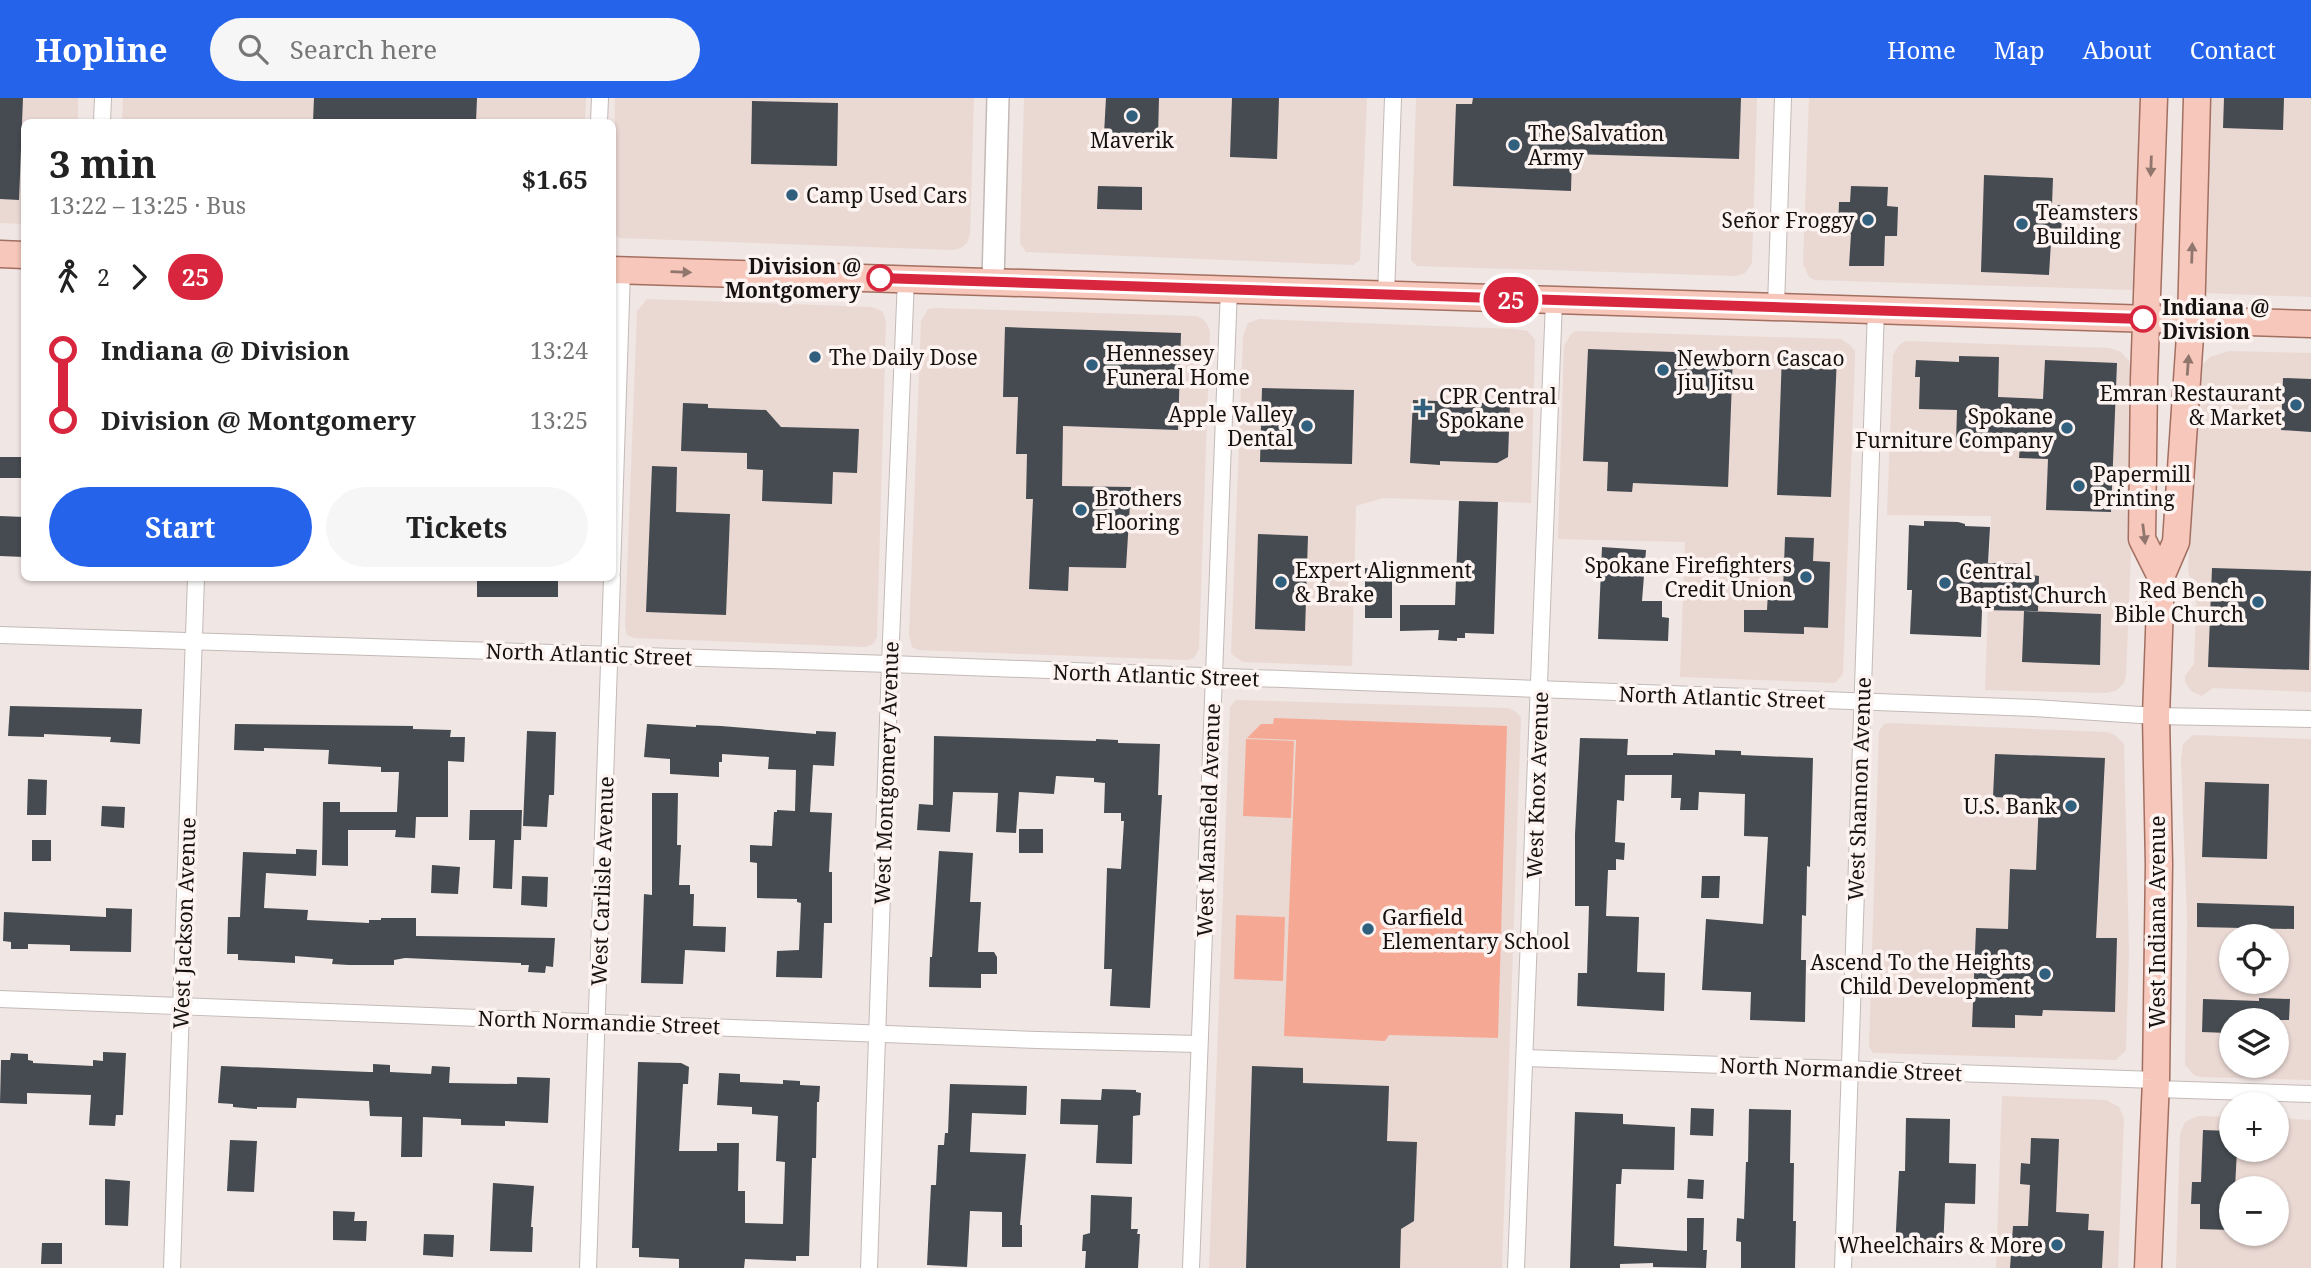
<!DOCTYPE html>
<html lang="en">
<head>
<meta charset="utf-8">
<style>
  body { margin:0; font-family:"Noto Serif",serif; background:#f6f6f6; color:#222; height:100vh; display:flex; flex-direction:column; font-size:26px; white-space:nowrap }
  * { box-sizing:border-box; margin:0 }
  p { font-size:23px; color:#767676 }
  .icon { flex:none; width:38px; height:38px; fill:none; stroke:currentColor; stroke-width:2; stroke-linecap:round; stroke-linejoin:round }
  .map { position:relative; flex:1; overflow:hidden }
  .details { position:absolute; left:21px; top:21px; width:595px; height:462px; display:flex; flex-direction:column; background:#fff; border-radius:10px; box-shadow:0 2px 5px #0004 }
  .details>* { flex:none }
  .badge { padding:0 14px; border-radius:23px; font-size:24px; line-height:46px }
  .fabs { position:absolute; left:2219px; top:826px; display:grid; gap:14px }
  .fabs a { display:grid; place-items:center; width:70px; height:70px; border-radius:50%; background:#fff; box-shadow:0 2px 5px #0004; font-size:35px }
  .map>.badge { position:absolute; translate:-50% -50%; box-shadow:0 0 0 4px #fff }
  .legs { display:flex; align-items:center; gap:10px; height:77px; padding:0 28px; font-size:23px }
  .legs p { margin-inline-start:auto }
  .head { display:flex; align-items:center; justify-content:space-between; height:119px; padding:0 28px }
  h1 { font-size:38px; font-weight:700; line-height:52px }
  .cta { display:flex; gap:14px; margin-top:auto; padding:14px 28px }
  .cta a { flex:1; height:80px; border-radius:42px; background:#2563eb; color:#fff; font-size:28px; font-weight:700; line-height:80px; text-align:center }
  .cta a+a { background:#f6f6f6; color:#222 }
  ul { padding:0 28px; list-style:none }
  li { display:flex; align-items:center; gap:24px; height:70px; font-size:26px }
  li i { display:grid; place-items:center; width:10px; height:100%; margin:0 9px; background:currentColor }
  li i::after { content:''; width:18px; height:18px; margin:-9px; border:5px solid; border-radius:50%; background:#fff }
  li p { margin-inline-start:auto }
  li:first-child i { background:linear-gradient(#0000 50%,currentColor 0) }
  li:last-child i { background:linear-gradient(currentColor 50%,#0000 0) }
  header { display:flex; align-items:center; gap:42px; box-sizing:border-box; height:98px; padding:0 35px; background:#2563eb; color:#fff }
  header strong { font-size:33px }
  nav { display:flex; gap:38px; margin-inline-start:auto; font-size:24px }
  .search { width:490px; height:63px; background:#f6f6f6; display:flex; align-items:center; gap:18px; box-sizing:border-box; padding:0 24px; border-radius:38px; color:#767676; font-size:26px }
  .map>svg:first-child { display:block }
</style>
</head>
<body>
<header>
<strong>Hopline</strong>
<div class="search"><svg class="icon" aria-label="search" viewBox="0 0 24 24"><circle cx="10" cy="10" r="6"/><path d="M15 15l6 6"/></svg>Search here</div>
<nav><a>Home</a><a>Map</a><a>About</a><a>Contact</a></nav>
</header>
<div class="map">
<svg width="2311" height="1170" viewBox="0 0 2311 1170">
  <rect width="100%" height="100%" fill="#f0e6e3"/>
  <g fill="#ead8d3" fill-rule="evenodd">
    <path d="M0,0H78V24H24V126L0,125Z"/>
    <path d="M123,0H586L585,24H122Z"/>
    <path d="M615,0H974L970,137L967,145L961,150L953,152L619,140L613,134Z"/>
    <path d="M1024,0H1367L1360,162L1353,167L1026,154L1020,145Z"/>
    <path d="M1416,0H1757L1752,165L1745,175L1736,178L1417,168L1411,162V156Z"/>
    <path d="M1809,0H2141L2134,190L2132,192L1815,182L1809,179L1803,166Z"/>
    <path d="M2209,0H2311V199L2204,195Z"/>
    <path d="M647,201L872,209L883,214L886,224L877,539L873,546L866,549L634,540L627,537L625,528L637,213Z"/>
    <path d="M936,210L1196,218L1203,221L1207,226L1210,233L1199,551L1194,560L1188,562L918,552L912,549L909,538L921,223L928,211Z"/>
    <path d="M1259,221L1515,231L1528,233L1535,242L1531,405L1383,400L1356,408L1352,568L1243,564L1231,556L1243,238L1248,225Z"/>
    <path d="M1575,233L1841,241L1850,247L1855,253V262L1843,576L1835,585L1680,579L1685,444L1558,441L1564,248L1571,236Z"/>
    <path d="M1906,243L2109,250L2121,254L2129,263L2131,272L2132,430L2126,578L2124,585L2117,592L2107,595L1985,592L1991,418L1887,417L1893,257L1899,247Z"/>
    <path d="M2229,253L2311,255V594L2213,590L2202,598L2191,593L2185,584V578L2194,566L2197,483L2189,478L2188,470L2199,279L2203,266L2210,259Z"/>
    <path d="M1236,602L1507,610L1515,613L1521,619L1502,1170H1209L1230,609Z"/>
    <path d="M1891,625L2107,634L2115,637L2124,646L2129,853L2126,952L2116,962L1877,955H1873L1869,948L1879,633L1884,626Z"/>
    <path d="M2193,637L2311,641V982L2200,979L2194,977L2185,967L2187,822L2181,662L2183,646ZM2231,838H2277V884H2231ZM2231,922H2277V968H2231Z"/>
    <path d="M2002,998L2106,1002L2119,1009L2124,1021L2118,1170H1996Z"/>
    <path d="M2198,1018L2231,1019V1052H2277V1020L2311,1022V1170H2176L2180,1036L2185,1024ZM2231,1090H2277V1136H2231Z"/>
  </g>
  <g fill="#f5a994">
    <path d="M1274,620L1507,628L1498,940L1389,937L1385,943L1284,938L1296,642L1247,640L1261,626H1273Z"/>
    <path d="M1246,641L1294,643L1291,720L1243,718Z"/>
    <path d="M1236,817L1285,819L1283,883L1234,881Z"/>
  </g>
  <g fill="#454b50">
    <path d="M0,0H23L19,102L0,101Z"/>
    <path d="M314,0H477L476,24H313Z"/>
    <path d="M1106,0H1159L1158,38L1104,36Z"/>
    <path d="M1232,0H1279L1277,61L1230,59Z"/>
    <path d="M1473,0H1741L1739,61L1572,56L1571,93L1453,88L1456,6H1472Z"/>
    <path d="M2224,0H2284L2283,32L2223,30Z"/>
    <path d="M752,3L838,5L837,68L751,66Z"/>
    <path d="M1984,77L2053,80L2052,107H2062L2061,145L2051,144L2049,177L1981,174Z"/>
    <path d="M1098,88L1142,89V112L1097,111Z"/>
    <path d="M1851,88L1888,89L1887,108L1898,109L1897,138H1885L1884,168H1849L1851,136L1838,135L1839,104H1850Z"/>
    <path d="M1005,229L1181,235L1178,332L1063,328L1062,388L1131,389L1126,470L1069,469L1068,493L1029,491L1033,401H1026L1027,356H1016L1018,299H1003Z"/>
    <path d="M1588,251L1733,256L1728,389L1633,385L1632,394L1607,393L1608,364L1583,363Z"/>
    <path d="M1782,256L1837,258L1831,399L1777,397Z"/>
    <path d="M1959,258L1999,259L1998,299L2043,301L2045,262L2117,265L2111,414L2046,412L2048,361L2019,360L2020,347L1956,345L1957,312L1919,311L1920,279H1915L1916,262L1959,264Z"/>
    <path d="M2283,280L2311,281V334L2281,332Z"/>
    <path d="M1262,290L1354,292L1352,366L1260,364Z"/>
    <path d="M1413,302L1510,306L1508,359L1497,365L1440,363V367L1410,365Z"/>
    <path d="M683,305L708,306V310L766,312L781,329L859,331L857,375L833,374L832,406L762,403L763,372L747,371V355L681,353Z"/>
    <rect x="0" y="359" width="24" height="21"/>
    <path d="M652,368L677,369L676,414L730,416L726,517L646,514Z"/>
    <path d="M1459,403L1498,404L1494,536L1465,535V540H1457V543L1438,542L1439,532L1400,533V507H1455Z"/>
    <path d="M0,418L24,419V459L0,458Z"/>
    <path d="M1924,423L1958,424L1965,426V428L1990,429L1988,465L2033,466L2032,477L2039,478L2038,513L1982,512L1981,539L1910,536L1912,492H1907L1909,427L1924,428Z"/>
    <path d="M1258,436L1308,438L1305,533L1255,531Z"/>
    <path d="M1785,439L1814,440L1813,463L1830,464L1828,530L1804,529V536L1744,534V512H1767L1768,493L1783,494Z"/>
    <path d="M1602,449L1646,452L1642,503H1662V519L1669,520L1668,543L1598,541Z"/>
    <path d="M1365,470L1392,471V520H1365Z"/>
    <path d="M2212,470L2311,473L2309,572L2208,569Z"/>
    <rect x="477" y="480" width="81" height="19"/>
    <path d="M2024,513L2101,516L2100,567L2022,564Z"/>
    <path d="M10,608L142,611L140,646L110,644L111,639L44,636V639L8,638Z"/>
    <path d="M235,626L413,628V631L451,632L450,639H465L464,664L448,663V719H416L415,740L395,739L396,732H348V768L322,767L323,704H340V714H397L399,674H381V669L328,666L329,652L264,650V653L234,652Z"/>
    <path d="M647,626L696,629V627L721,628L816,636V633L836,634L834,668L813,667L810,714L832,715L829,774H832V825H824L822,880L776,879L777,853L799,852L801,805L797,804V801L757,800V765L750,764V747L772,748L774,714H777V712L795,713L796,672L768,671L769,659L722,656V664H719V679L670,676V661L644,659Z"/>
    <path d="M527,633L556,634L554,697H549L547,729L523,728Z"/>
    <path d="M934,638L1096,643V641L1118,642V645L1160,646L1158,697H1162L1150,910L1110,908L1112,871H1104L1107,770L1121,771L1124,723H1121V715H1104L1105,685L1094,684V680L1056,678L1054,696L1019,694L1016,735L996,734L998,695L953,694L950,734L917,732L919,706L933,707Z"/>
    <path d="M1580,640L1628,641L1627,657H1673V655L1715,657V652L1741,653V657L1813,660L1810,769L1807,768L1806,818L1802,817L1801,862H1806L1805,924L1750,922L1751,894L1702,892L1706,821L1763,826L1768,739L1744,738L1745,696L1699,694L1698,712H1680L1681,700H1671L1672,677H1625L1624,703L1617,702L1615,744L1625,745L1624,762L1616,761V772H1608L1606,818L1639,819L1637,874L1665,875L1664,913L1577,908L1578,875H1587L1589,808H1575V736Z"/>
    <path d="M1995,656L2105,660L2096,840H2117L2115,914L2043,912L2042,918L2015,917V930L1972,929L1976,830L2008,831L2010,771L2036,772L2039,701L1993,699Z"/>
    <path d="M28,681L47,682L46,717H27Z"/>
    <path d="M2205,684L2269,686L2267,761L2202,759Z"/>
    <path d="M652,695H678L677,747H681L679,787H690V796H694L693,828L726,829L725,854L685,852L683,886L641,885L644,796L652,797Z"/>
    <path d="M102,708L125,709L124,730L101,728Z"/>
    <path d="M470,712H522L521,742H514L512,791L493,790L495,742H469Z"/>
    <rect x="1019" y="731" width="24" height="24"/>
    <rect x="32" y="742" width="19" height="21"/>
    <path d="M296,751L317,752L316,778L266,775L264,810L308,812L307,822L369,825V822H381V820H416V838L555,840L553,869L546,868L545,875L528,874L529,867H521V865L405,860L394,862V867H349L332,866L333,861L295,858V865L238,862V856H227L228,819H240L243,754L296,756Z"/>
    <path d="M939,753L973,755L970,804H981L978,854H994L997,859V876H981V890L929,889L930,859H932Z"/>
    <path d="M432,767L460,769L458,796L431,795Z"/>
    <path d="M522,778L548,779L547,809L521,807Z"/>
    <path d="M1702,778H1720L1719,800H1701Z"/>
    <path d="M2197,805L2294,808V831L2197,829Z"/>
    <path d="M106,810L132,811L131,854L70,853V847L28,846V851H11V844L3,843L4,814L106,819Z"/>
    <path d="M2259,900L2290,901L2289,922H2228V935L2202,934L2203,901L2259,903Z"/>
    <path d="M103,954L126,955L123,1017H116L115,1028L89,1027L91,997L27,995V1006L0,1005L1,962H10L11,955L28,956V962L33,963V965L93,968V962L103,963Z"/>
    <path d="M638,964L681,965L689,969L688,986H683L679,1053H717V1045H739L738,1093H745V1125L783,1126L785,1064L776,1063L778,1018L752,1016V1009L717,1007L719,975L740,976V984L783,986V982L800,983V987L820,988L819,1004H817L816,1060H812L809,1158H796V1163L745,1161L744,1170H679V1161L639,1159V1150H632Z"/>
    <path d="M373,966L390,967V974L431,976L432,968L450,969L449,985L517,986V979L550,980L548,1025L505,1023V1028L461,1027V1021L423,1019L422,1059H401L402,1019L370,1018L369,1003L297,1000L296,1010L257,1009V1011L233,1009V1006L218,1005L221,968L369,974H373Z"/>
    <path d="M1252,968L1303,970V985L1389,988L1387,1043L1417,1044L1414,1123L1401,1131L1400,1170H1246Z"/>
    <path d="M950,986L1027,988L1026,1017L972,1015L970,1054L1026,1056L1020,1127H1022V1149H1002V1114L970,1113L967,1169L927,1167L931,1087H936L938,1047H944L945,1035H948Z"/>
    <path d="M1102,991L1136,992V994L1141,995L1140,1017L1133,1018L1132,1066L1096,1065L1098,1027L1060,1026L1061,1001L1101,1002Z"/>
    <path d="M1691,1010L1714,1011L1713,1038L1690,1037Z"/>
    <path d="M1749,1011L1791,1012L1790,1065H1794L1793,1123H1796L1795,1170H1741V1144L1736,1143L1737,1120L1744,1121L1746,1064H1748Z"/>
    <path d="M1575,1014L1623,1016V1026L1675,1029L1674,1072L1622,1071L1621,1086H1616L1614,1148L1687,1153V1120H1704L1703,1152H1707L1706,1170L1653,1169V1165L1620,1166V1170H1570Z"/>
    <path d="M1906,1020L1950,1021L1949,1065L1976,1066L1975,1106L1945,1105L1943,1153L1895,1152L1899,1073H1905Z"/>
    <path d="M2203,1032L2231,1033V1052H2237L2235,1090H2231V1132L2200,1131V1106H2191L2192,1084H2201Z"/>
    <path d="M2031,1040L2059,1041L2056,1114L2089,1116L2088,1132L2104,1133L2102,1170H2010L2013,1128H2028L2030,1087L2020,1086L2021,1065L2030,1066Z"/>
    <path d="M230,1042L257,1043L254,1094L227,1093Z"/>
    <path d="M105,1081L130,1083L128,1128L105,1127Z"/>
    <path d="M1688,1081L1704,1082L1703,1101L1687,1100Z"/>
    <path d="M493,1085L534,1088L531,1129H533L532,1154L490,1153Z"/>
    <path d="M1091,1097L1132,1099L1131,1131H1138L1137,1136H1140L1138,1170H1085L1086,1153H1082L1083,1137L1090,1135Z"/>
    <path d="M333,1113L355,1114L354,1123H367L366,1143L333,1142Z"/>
    <path d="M424,1136L454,1137L453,1159L423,1157Z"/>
    <path d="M42,1145H62V1166H41Z"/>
  </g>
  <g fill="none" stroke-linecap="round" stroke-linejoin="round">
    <defs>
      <g id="minor">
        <path d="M102,24L103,0"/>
        <path d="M599,24L600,0"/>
        <path d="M1386,198L1393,0"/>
        <path d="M1776,208L1783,0"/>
        <path d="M612,474L622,172"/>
        <path d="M0,537L890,566L2034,610L2156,618L2311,621"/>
        <path d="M0,901L1037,942L1199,946"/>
        <path d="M1525,960L2156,982"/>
        <path d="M2156,991L2311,996"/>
        <path d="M172,1170L196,480"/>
        <path d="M588,1170L612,480"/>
        <path d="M869,1170L890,566L906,181"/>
        <path d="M1191,1170L1229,190"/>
        <path d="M1516,1170L1554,203"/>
        <path d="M1843,1170L1876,211"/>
      </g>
      <path id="tertiary" d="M993,183L998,0"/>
      <g id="primary">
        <path d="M2154,0L2144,282L2142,441L2161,479"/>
        <path d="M0,156L24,157"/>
        <path d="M612,172L2311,226"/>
        <path d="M2148,1170L2156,982L2159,766L2156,618L2161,479L2176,444L2191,223L2197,0"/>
      </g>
    </defs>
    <use href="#minor" stroke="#c3bab7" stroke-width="18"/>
    <use href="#tertiary" stroke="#c3bab7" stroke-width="24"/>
    <use href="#primary" stroke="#a36f61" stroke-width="29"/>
    <use href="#minor" stroke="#fff" stroke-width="16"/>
    <use href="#tertiary" stroke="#fff" stroke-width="21"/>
    <use href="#primary" stroke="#f6c7ba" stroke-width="26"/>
  </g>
  <defs><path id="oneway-solid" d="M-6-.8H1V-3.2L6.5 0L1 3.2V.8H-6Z" transform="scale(1.75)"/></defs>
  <g fill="#91766e">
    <use href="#oneway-solid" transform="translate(2151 68) rotate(92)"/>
    <use href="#oneway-solid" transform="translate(2192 155) rotate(-88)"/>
    <use href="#oneway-solid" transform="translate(681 174) rotate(2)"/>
    <use href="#oneway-solid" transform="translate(2188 267) rotate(-86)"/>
    <use href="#oneway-solid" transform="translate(2144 436) rotate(83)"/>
  </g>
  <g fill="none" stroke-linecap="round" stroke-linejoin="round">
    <defs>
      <path id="line-1" d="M880,180L2143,221"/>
    </defs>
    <use href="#line-1" stroke="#fff" stroke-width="16"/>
    <use href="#line-1" stroke="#d7263d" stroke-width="10"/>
  </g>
  <g fill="#30607e" stroke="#fdf3f1" stroke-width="2.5">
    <circle cx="1132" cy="18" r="7"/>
    <circle cx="1514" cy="47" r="7"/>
    <circle cx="792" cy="97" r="7"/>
    <circle cx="1868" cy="122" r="7"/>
    <circle cx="2022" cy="126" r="7"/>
    <circle cx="815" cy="259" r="7"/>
    <circle cx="1092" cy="267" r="7"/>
    <circle cx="1663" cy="272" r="7"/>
    <circle cx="2296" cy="307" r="7"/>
    <path d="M1419.5 299.5h7v7h7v7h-7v7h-7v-7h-7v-7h7z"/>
    <circle cx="1307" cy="328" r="7"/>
    <circle cx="2067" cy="330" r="7"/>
    <circle cx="2079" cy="388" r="7"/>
    <circle cx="1081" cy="412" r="7"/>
    <circle cx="1806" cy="479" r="7"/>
    <circle cx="1281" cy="484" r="7"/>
    <circle cx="1945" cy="485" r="7"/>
    <circle cx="2258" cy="504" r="7"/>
    <circle cx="2071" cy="708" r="7"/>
    <circle cx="1368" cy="831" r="7"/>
    <circle cx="2045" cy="876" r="7"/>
    <circle cx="2057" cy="1147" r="7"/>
  </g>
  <g fill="#fff" stroke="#d7263d" stroke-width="3.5">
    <circle cx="880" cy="180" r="12"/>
    <circle cx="2143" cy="221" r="12"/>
  </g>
  <g text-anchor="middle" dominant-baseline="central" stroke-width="7" stroke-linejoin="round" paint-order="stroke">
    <g font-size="21" fill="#151211" stroke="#fdf3f1" text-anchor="start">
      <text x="1528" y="35">The Salvation<tspan x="1528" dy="24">Army</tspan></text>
      <text x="1132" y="42" text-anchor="middle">Maverik</text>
      <text x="806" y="97">Camp Used Cars</text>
      <text x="2036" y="114">Teamsters<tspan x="2036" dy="24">Building</tspan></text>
      <text x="1854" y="122" text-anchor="end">Señor Froggy</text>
      <text x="1106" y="255">Hennessey<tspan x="1106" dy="24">Funeral Home</tspan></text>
      <text x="829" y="259">The Daily Dose</text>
      <text x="1677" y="260">Newborn Cascao<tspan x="1677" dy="24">Jiu Jitsu</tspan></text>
      <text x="2282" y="295" text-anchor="end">Emran Restaurant<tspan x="2282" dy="24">&amp; Market</tspan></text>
      <text x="1439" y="298">CPR Central<tspan x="1439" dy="24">Spokane</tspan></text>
      <text x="1293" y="316" text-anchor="end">Apple Valley<tspan x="1293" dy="24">Dental</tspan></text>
      <text x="2053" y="318" text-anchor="end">Spokane<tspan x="2053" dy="24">Furniture Company</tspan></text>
      <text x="2093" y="376">Papermill<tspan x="2093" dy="24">Printing</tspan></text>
      <text x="1095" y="400">Brothers<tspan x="1095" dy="24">Flooring</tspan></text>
      <text x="1792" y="467" text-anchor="end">Spokane Firefighters<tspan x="1792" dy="24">Credit Union</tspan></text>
      <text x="1295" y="472">Expert Alignment<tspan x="1295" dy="24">&amp; Brake</tspan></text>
      <text x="1959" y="473">Central<tspan x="1959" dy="24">Baptist Church</tspan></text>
      <text x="2244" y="492" text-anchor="end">Red Bench<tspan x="2244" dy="24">Bible Church</tspan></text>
      <text x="2057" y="708" text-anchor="end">U.S. Bank</text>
      <text x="1382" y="819">Garfield<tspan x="1382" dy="24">Elementary School</tspan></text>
      <text x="2031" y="864" text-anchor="end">Ascend To the Heights<tspan x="2031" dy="24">Child Development</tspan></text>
      <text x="2043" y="1147" text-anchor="end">Wheelchairs &amp; More</text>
    </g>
    <g font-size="21" font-weight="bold" fill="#151211" stroke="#fdf3f1" text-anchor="end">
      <text x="861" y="168">Division @<tspan x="861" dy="24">Montgomery</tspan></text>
      <text x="2162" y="209" text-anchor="start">Indiana @<tspan x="2162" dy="24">Division</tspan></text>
    </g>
    <g font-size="21" fill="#151211" stroke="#fdf3f1">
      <text transform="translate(589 556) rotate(2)">North Atlantic Street</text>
      <text transform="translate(1156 577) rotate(2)">North Atlantic Street</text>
      <text transform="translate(1722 599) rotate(2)">North Atlantic Street</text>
      <text transform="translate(886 675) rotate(-88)">West Montgomery Avenue</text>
      <text transform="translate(1537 687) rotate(-88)">West Knox Avenue</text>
      <text transform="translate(1859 691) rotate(-88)">West Shannon Avenue</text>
      <text transform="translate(1208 722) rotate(-88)">West Mansfield Avenue</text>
      <text transform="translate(602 783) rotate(-88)">West Carlisle Avenue</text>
      <text transform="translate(2157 824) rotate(-90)">West Indiana Avenue</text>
      <text transform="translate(184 825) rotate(-88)">West Jackson Avenue</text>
      <text transform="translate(599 924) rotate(2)">North Normandie Street</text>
      <text transform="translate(1841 971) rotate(2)">North Normandie Street</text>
    </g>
  </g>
</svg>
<div class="fabs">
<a><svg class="icon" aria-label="locate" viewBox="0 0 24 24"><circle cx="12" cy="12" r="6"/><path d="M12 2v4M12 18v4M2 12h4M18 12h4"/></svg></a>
<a><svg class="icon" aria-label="layers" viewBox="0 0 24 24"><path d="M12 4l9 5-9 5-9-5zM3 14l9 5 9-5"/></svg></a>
<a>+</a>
<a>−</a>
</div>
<b class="badge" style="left:1511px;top:202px;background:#d7263d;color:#fff">25</b>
<section class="details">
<div class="head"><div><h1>3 min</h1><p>13:22 – 13:25 · Bus</p></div><b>$1.65</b></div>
<div class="legs"><svg class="icon" aria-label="walk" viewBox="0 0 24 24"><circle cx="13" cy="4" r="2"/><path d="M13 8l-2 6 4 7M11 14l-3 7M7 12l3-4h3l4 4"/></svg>2<svg class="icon" aria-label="forward" viewBox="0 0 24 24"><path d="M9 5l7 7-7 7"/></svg><b class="badge" style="background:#d7263d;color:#fff">25</b></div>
<ul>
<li><i style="color:#d7263d"></i><b>Indiana @ Division</b><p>13:24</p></li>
<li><i style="color:#d7263d"></i><b>Division @ Montgomery</b><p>13:25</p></li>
</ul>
<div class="cta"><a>Start</a><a>Tickets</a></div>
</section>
</div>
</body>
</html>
